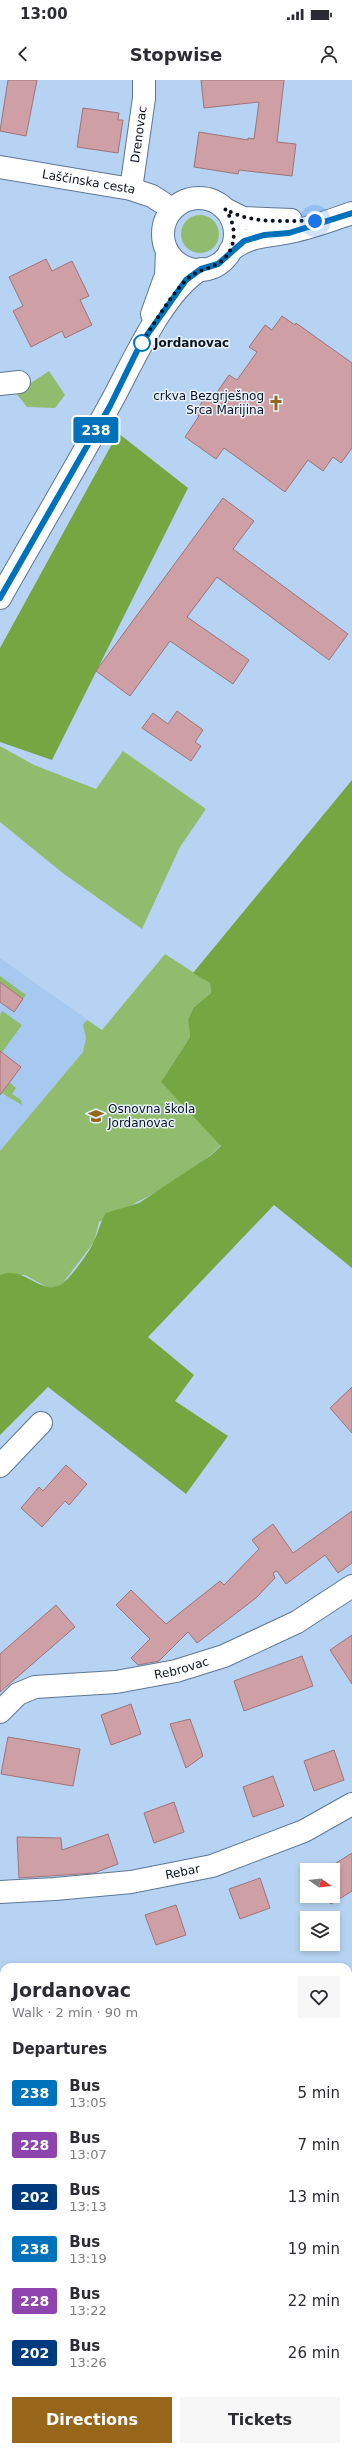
<!DOCTYPE html>
<html lang="en">
<head>
<meta charset="utf-8">
<style>
  body { margin:0; font-family:"DejaVu Sans",sans-serif; background:#f7f7f7; color:#2b2b33; height:100vh; display:flex; flex-direction:column; font-size:15px; white-space:nowrap }
  * { box-sizing:border-box; margin:0 }
  p { font-size:13px; color:#7c7c81 }
  .icon { flex:none; width:22px; height:22px; fill:none; stroke:currentColor; stroke-width:2; stroke-linecap:round; stroke-linejoin:round }
  .map { position:relative; flex:1; overflow:hidden }
  .sheet { position:absolute; left:0px; top:1883px; width:352px; height:488px; display:flex; flex-direction:column; background:#fff; border-radius:12px 12px 0 0; box-shadow:0 2px 6px #0003 }
  .sheet>* { flex:none }
  .badge { padding:0 8px; border-radius:3px; font-size:14px; line-height:26px }
  .needle { width:26px; rotate:104deg }
  .buttons { position:absolute; left:300px; top:1783px; display:grid; gap:8px }
  .buttons a { display:grid; place-items:center; width:40px; height:40px; border-radius:0px; background:#fff; box-shadow:0 2px 6px #0003; font-size:20px }
  .you { position:absolute; width:20px; height:20px; margin:-10px; border:3px solid #fff; border-radius:50%; background:#1a73e8; box-shadow:0 0 0 6px #1a73e833 }
  .map>.badge { position:absolute; translate:-50% -50%; box-shadow:0 0 0 2px #fff }
  h2 { padding:0 12px; font-size:15px; line-height:36px }
  .round { display:grid; place-items:center; flex:none; width:42px; height:42px; border-radius:0px; background:#f7f7f7 }
  .head { display:flex; align-items:center; justify-content:space-between; height:68px; padding:0 12px }
  h1 { font-size:19px; font-weight:700; line-height:30px }
  .button { display:flex; gap:8px; margin-top:auto; padding:8px 12px }
  .button a { flex:1; height:46px; border-radius:0px; background:#98661a; color:#fff; font-size:16px; font-weight:700; line-height:46px; text-align:center }
  .button a+a { background:#f7f7f7; color:#2b2b33 }
  ul { padding:0; list-style:none }
  li { display:flex; align-items:center; gap:12px; height:52px; padding:0 12px }
  li div { flex:1 }
  li b { display:block; font-size:15px }
  li em { font-style:normal }
  li .badge { min-width:44px; font-weight:700; text-align:center }
  .status { display:flex; justify-content:space-between; align-items:center; height:28px; padding:0 20px; background:#fff; direction:ltr }
  .status svg { height:11px; fill:currentColor }
  header { display:flex; justify-content:space-between; align-items:center; height:52px; padding:0 12px; background:#fff; font-size:18px; font-weight:700 }
  .map>svg:first-child { display:block }
</style>
</head>
<body>
<div class="status"><b>13:00</b><svg viewBox="0 0 49 12"><path d="M0 12V9h3v3zM5 12V6h3v6zM10 12V3h3v9zM15 12V0h3v12zM26 1h20v11H26zM47 4h2v5h-2z"/></svg></div>
<header><svg class="icon" aria-label="back" viewBox="0 0 24 24"><path d="M15 5l-7 7 7 7"/></svg>Stopwise<svg class="icon" aria-label="person" viewBox="0 0 24 24"><circle cx="12" cy="8" r="4"/><path d="M4 21q1-7 8-7t8 7"/></svg></header>
<div class="map">
<svg width="352" height="2371" viewBox="0 0 352 2371">
  <rect width="100%" height="100%" fill="#b6d3f4"/>
  <path fill="#a7c8ef" d="M0,878L102,950L161,1002L221,1065L0,1195Z"/>
  <g fill="#91bc6d">
    <circle cx="200" cy="154" r="19"/>
    <path d="M49,291L65,315L55,328L27,327L16,313Z"/>
    <path d="M0,666L34,685L96,709L123,671L206,729L180,767L142,849L64,794L0,742Z"/>
    <path d="M165,874L210,903L211,913L194,927L188,939L190,957L161,1002L221,1065C187,1099 141,1120 99,1142L94,1162L63,1203L54,1208L47,1207L25,1195H0V1071L83,972L86,958L83,945L87,940L102,950Z"/>
    <path d="M0,896L26,915L23,919L0,902Z"/>
    <path d="M2,931L22,945L0,975V935Z"/>
    <path d="M0,994L16,1008L12,1014L21,1020L22,1025L0,1012Z"/>
    <path d="M352,2020V2110L348,2111V2023Z"/>
  </g>
  <g fill="#74a742">
    <path d="M118,353L188,408L52,680L0,662V568Z"/>
    <path d="M352,700V1188L274,1125L148,1257L194,1295L175,1321L228,1356L186,1414L48,1307L0,1355V1195C19,1187 32,1204 49,1207C53,1208 59,1206 63,1203C71,1197 91,1170 94,1161C99,1151 100,1142 106,1133L139,1123L210,1076L221,1066L161,1002L190,957L188,939L194,927L211,913L210,903L193,893Z"/>
  </g>
  <g fill="#ce9fa4" stroke="#9f7478">
    <path d="M8,0H37L26,56L0,51Z"/>
    <path d="M201,0H284L277,62L296,64L292,96L239,90L238,94L194,87L199,52L248,60V58L254,59L259,22L204,28Z"/>
    <path d="M83,28L119,33L118,40H123L118,73L77,67Z"/>
    <path d="M46,179L52,191L72,181L89,216L80,220L92,245L65,258L62,251L31,267L13,231L23,226L9,197Z"/>
    <path d="M282,236L295,245L296,243L352,283V368L341,383L333,377L323,391L308,380L285,412L224,368L216,379L185,357L199,336L194,333L208,314L213,318L229,295L237,300L257,272L249,267L265,245L272,250Z"/>
    <path d="M223,418L254,441L233,469L348,554L329,580L217,497L187,537L249,580L233,604L170,561L130,616L96,591Z"/>
    <path d="M177,631L203,650L195,662L201,666L191,681L142,648L153,633L168,644Z"/>
    <path d="M0,902L23,919L14,932L0,922Z"/>
    <path d="M0,971L21,987L0,1015Z"/>
    <path d="M352,1307V1353L330,1328Z"/>
    <path d="M66,1385L87,1404L69,1425L65,1421L42,1447L21,1428L39,1407L43,1411Z"/>
    <path d="M352,1431V1483L338,1493L325,1475L286,1504L277,1491L273,1493L275,1498L256,1518L197,1563L188,1552L159,1581L138,1585L131,1578L150,1559L116,1525L131,1510L166,1544L220,1501L224,1505L259,1469L252,1460L273,1444L293,1473Z"/>
    <path d="M56,1525L75,1547L0,1612V1574Z"/>
    <path d="M352,1555V1604L330,1570Z"/>
    <path d="M302,1576L313,1606L244,1631L234,1601Z"/>
    <path d="M131,1624L141,1654L111,1665L101,1635Z"/>
    <path d="M190,1639L203,1676L186,1688L170,1644Z"/>
    <path d="M8,1657L80,1669L73,1706L1,1694Z"/>
    <path d="M334,1670L344,1700L314,1711L304,1681Z"/>
    <path d="M273,1696L284,1726L253,1737L243,1707Z"/>
    <path d="M174,1722L184,1752L154,1763L144,1733Z"/>
    <path d="M108,1754L118,1784L94,1793L19,1798L17,1757L61,1758L62,1770Z"/>
    <path d="M352,1773V1811L331,1824L326,1816H333V1790H325Z"/>
    <path d="M260,1798L270,1828L240,1839L229,1809Z"/>
    <path d="M176,1825L186,1855L156,1865L145,1835Z"/>
  </g>
  <g fill="none" stroke-linecap="round" stroke-linejoin="round">
    <defs>
      <g id="minor">
        <path id="s1" d="M131,109L144,18V0"/>
        <path d="M0,304L19,302"/>
        <path d="M0,1386L41,1343"/>
        <path id="s2" d="M0,1632L18,1614L35,1607L116,1602L176,1591L224,1576L297,1542L352,1506"/>
        <path id="s3" d="M0,1812L55,1809L131,1802L212,1786L304,1751L352,1724"/>
        <path d="M348,1953H352"/>
        <path d="M0,2067L4,2066"/>
        <path d="M0,2129L4,2130"/>
        <path d="M348,2200L352,2199"/>
      </g>
      <g id="secondary">
        <path id="s4" d="M0,87L131,109L152,116L172,129"/>
        <circle cx="199" cy="154" r="36"/>
        <path d="M225,129L243,138L291,140"/>
        <path d="M230,171C249,155 267,157 290,152C311,148 332,140 352,133"/>
        <path d="M152,234L166,195L167,171"/>
        <path d="M0,518C36,454 74,391 109,326C132,285 161,214 201,189"/>
      </g>
    </defs>
    <use href="#minor" stroke="#5d7795" stroke-width="24"/>
    <use href="#secondary" stroke="#5d7795" stroke-width="24"/>
    <use href="#minor" stroke="#fff" stroke-width="22"/>
    <use href="#secondary" stroke="#fff" stroke-width="22"/>
  </g>
  <g fill="none" stroke-linecap="round" stroke-linejoin="round">
    <defs>
      <path id="line" d="M0,518L110,326L140,265L186,200L201,189L218,184L244,161L264,155L289,153L352,133"/>
    </defs>
    <use href="#line" stroke="#fff" stroke-width="9"/>
    <use href="#line" stroke="#0072bc" stroke-width="6"/>
    <path stroke="#09131f" stroke-width="4" stroke-dasharray="0 7.2" d="M142,263L140,265C155,243 168,219 186,200C196,190 208,190 219,183C237,171 238,146 225,129C252,145 285,140 315,141"/>
  </g>
  <defs>
    <symbol id="church-bare" viewBox="-9 -9 18 18"><path d="M-1.2-6h2.4v3.5h3.3v2.4h-3.3V6h-2.4V-.1h-3.3v-2.4h3.3Z" fill="#98661a" stroke="#e9f2fc" stroke-width="2.5" paint-order="stroke"/></symbol>
    <symbol id="school-bare" viewBox="-9 -9 18 18"><path d="M0-5L7-2L0 1L-7-2ZM-4 1L0 2.5L4 1V4Q0 6-4 4Z" fill="#98661a" stroke="#e9f2fc" stroke-width="2.5" paint-order="stroke"/></symbol>
  </defs>
  <g fill-rule="evenodd">
    <use href="#church-bare" x="265" y="312" width="22" height="22"/>
    <use href="#school-bare" x="85" y="1025" width="22" height="22"/>
  </g>
  <circle fill="#fff" stroke="#0072bc" stroke-width="2" cx="142" cy="263" r="8"/>
  <g text-anchor="middle" dominant-baseline="central" stroke-width="3" stroke-linejoin="round" paint-order="stroke">
    <g font-size="12" fill="#09131f" stroke="#e9f2fc">
      <text stroke="none"><textPath href="#s1" startOffset="55">Drenovac</textPath></text>
      <text stroke="none"><textPath href="#s4" startOffset="90">Laščinska cesta</textPath></text>
      <text stroke="none"><textPath href="#s2" startOffset="192">Rebrovac</textPath></text>
      <text stroke="none"><textPath href="#s3" startOffset="184">Rebar</textPath></text>
    </g>
    <g font-size="12" font-weight="bold" fill="#09131f" stroke="#e9f2fc" text-anchor="start">
      <text x="154" y="263">Jordanovac</text>
    </g>
    <g font-size="12" fill="#09131f" stroke="#e9f2fc" text-anchor="end">
      <text x="264" y="316">crkva Bezgrješnog<tspan x="264" dy="14">Srca Marijina</tspan></text>
      <text x="108" y="1029" text-anchor="start">Osnovna škola<tspan x="108" dy="14">Jordanovac</tspan></text>
    </g>
  </g>
</svg>
<div class="buttons">
<a><svg class="needle" viewBox="-14 -14 28 28"><path d="M0-13l5 13h-10z" fill="#e53935"/><path d="M0 13l5-13h-10z" fill="#7c7c81"/></svg></a>
<a><svg class="icon" aria-label="layers" viewBox="0 0 24 24"><path d="M12 4l9 5-9 5-9-5zM3 14l9 5 9-5"/></svg></a>
</div>
<div class="you" style="left:315px;top:141px"></div>
<b class="badge" style="left:96px;top:350px;background:#0072bc;color:#fff">238</b>
<section class="sheet">
<div class="head"><div><h1>Jordanovac</h1><p>Walk · 2 min · 90 m</p></div><a class="round"><svg class="icon" aria-label="heart" viewBox="0 0 24 24"><path d="M12 20l-8-8c-3-5 5-10 8-4 3-6 11-1 8 4z"/></svg></a></div>
<h2>Departures</h2>
<ul>
<li><span class="badge" style="background:#0072bc;color:#fff">238</span><div><b>Bus</b><p>13:05</p></div><em>5 min</em></li>
<li><span class="badge" style="background:#8e44ad;color:#fff">228</span><div><b>Bus</b><p>13:07</p></div><em>7 min</em></li>
<li><span class="badge" style="background:#003b80;color:#fff">202</span><div><b>Bus</b><p>13:13</p></div><em>13 min</em></li>
<li><span class="badge" style="background:#0072bc;color:#fff">238</span><div><b>Bus</b><p>13:19</p></div><em>19 min</em></li>
<li><span class="badge" style="background:#8e44ad;color:#fff">228</span><div><b>Bus</b><p>13:22</p></div><em>22 min</em></li>
<li><span class="badge" style="background:#003b80;color:#fff">202</span><div><b>Bus</b><p>13:26</p></div><em>26 min</em></li>
</ul>
<div class="button"><a>Directions</a><a>Tickets</a></div>
</section>
</div>
</body>
</html>
